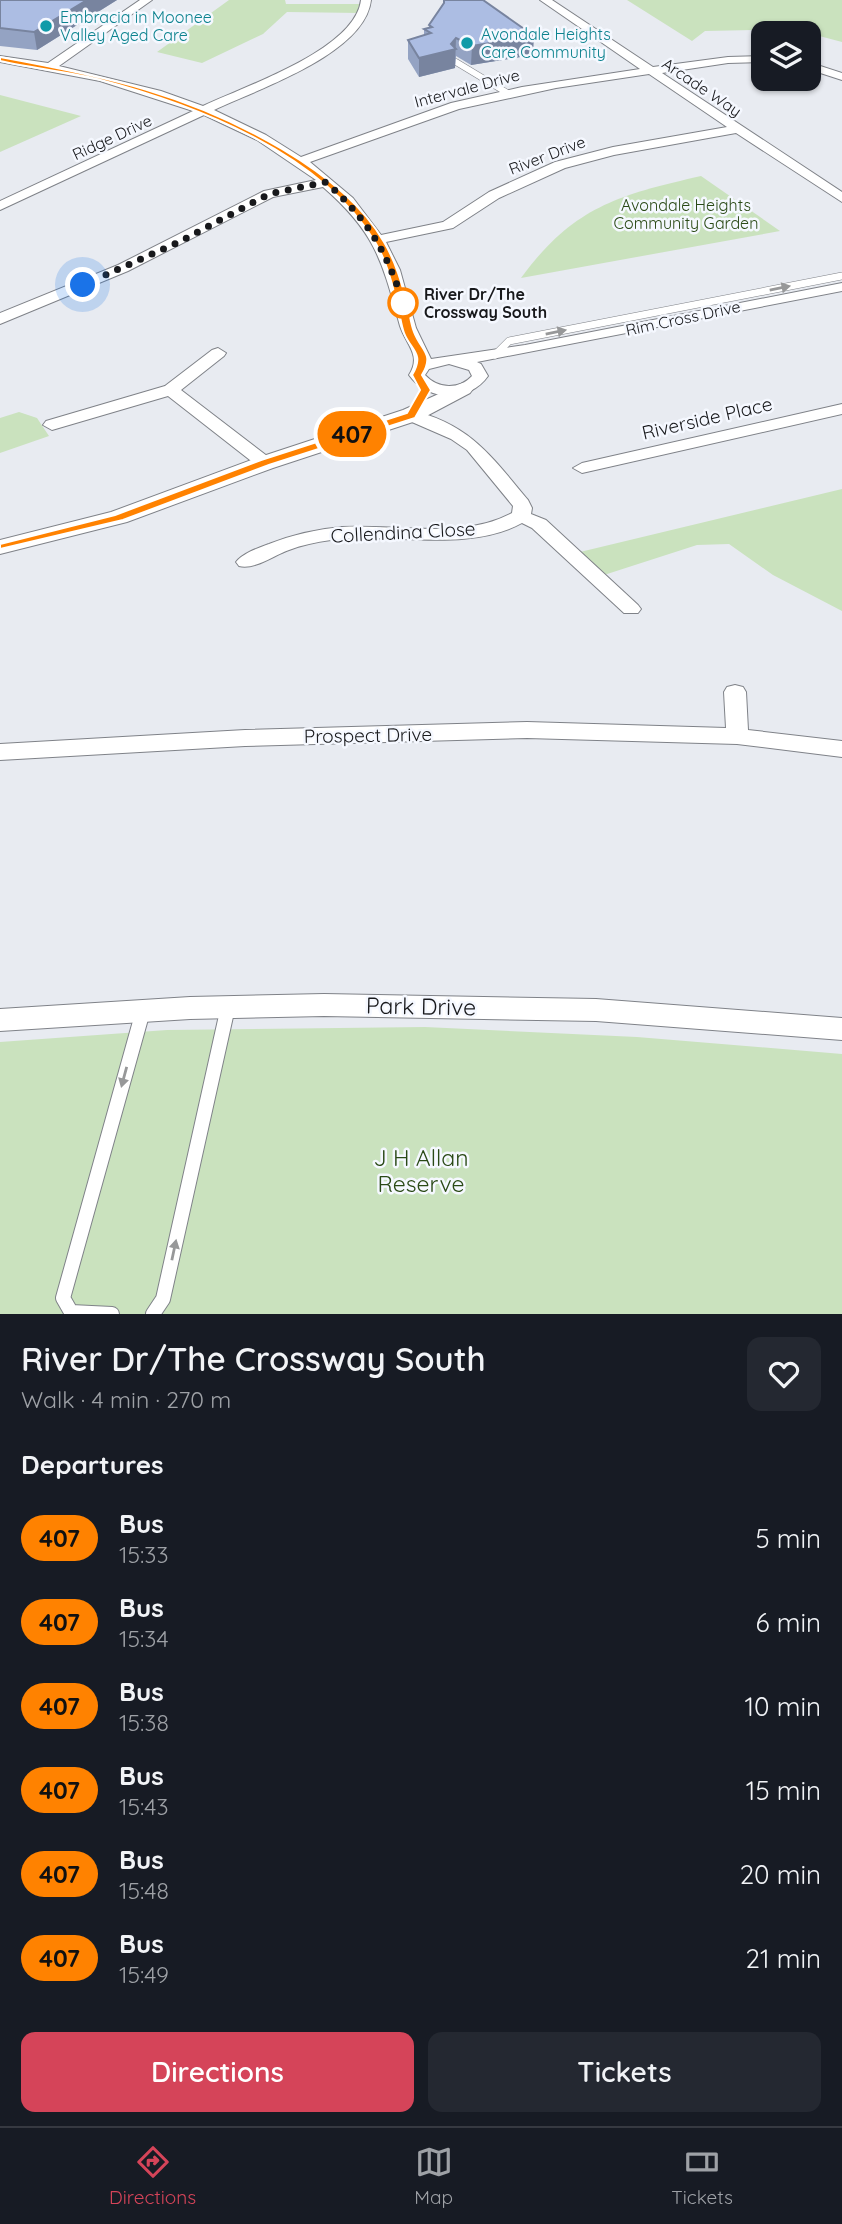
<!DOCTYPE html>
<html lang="en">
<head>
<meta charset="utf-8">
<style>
  body { margin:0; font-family:Quicksand,sans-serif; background:#242831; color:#f1f3f6; height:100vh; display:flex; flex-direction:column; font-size:26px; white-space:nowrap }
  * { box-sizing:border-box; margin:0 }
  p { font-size:23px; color:#9ea1a6 }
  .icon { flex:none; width:38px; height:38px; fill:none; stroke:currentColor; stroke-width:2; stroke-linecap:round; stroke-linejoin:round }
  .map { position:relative; height:1314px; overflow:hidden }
  .panel { display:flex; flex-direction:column; background:#171b24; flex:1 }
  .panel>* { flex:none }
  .badge { padding:0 14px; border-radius:23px; font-size:24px; line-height:46px }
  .buttons { position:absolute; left:751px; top:21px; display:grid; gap:14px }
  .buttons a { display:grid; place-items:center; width:70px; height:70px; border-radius:14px; background:#171b24; box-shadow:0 2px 5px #0004; font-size:35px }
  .you { position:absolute; width:35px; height:35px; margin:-18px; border:5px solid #fff; border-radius:50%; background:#1a73e8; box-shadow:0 0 0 10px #1a73e833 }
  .map>.badge { position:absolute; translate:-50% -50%; box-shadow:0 0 0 4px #fff }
  h2 { padding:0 21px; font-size:26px; line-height:63px }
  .round { display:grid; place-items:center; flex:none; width:74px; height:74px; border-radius:14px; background:#242831 }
  .overview { display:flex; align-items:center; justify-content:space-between; height:119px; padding:0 21px }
  h1 { font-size:33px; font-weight:600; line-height:52px }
  .action { display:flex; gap:14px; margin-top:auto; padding:14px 21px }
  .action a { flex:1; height:80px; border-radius:14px; background:#d54459; color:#fff; font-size:28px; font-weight:600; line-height:80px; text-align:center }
  .action a+a { background:#242831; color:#f1f3f6 }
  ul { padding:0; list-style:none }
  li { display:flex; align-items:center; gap:21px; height:84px; padding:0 21px }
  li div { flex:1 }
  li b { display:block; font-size:26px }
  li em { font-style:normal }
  li .badge { min-width:77px; font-weight:700; text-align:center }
  .tab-bar { display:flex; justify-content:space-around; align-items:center; height:98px; border-top:2px solid #363941; background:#171b24; font-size:19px; color:#9ea1a6 }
  .tab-bar a { display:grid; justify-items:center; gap:4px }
  .tab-bar .active { color:#d54459 }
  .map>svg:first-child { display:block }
</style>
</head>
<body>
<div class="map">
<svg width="842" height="1314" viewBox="0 0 842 1314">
  <rect width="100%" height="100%" fill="#e8ebf1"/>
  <g fill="#cae2be">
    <path d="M229,0H285L286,4H361L359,13L287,12L263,34L202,63L157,52Z"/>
    <path d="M627,0H842V42L808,33L753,30L705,31L692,41Z"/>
    <path d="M0,95L81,116L0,152Z"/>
    <path d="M701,176L780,231L521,278C573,207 618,195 701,176Z"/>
    <path d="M19,412L37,418L49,436L0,453V418Z"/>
    <path d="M842,489V611L773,575L729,544L697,545L604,575L580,552Z"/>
    <path d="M425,1027L637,1037L842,1054V1314H0V1042L167,1030Z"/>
  </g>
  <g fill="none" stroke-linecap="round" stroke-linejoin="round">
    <defs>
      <path id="service-far2" d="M456,62L509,94"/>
      <path id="service-far1" d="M495,355L509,341L842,276"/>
      <g id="service">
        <path d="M112,1314L71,1312L63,1298L143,1011"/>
        <path d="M153,1314L163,1299L228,1007"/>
      </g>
      <g id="minor">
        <path d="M140,0H152L59,66L161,91L203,106C245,86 355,50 361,0H371C365,54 258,89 214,110L266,135L301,157L451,103L522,87L640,69L540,0H552L653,67L728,57L763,56V62L728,63L662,73L842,192V202L736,133L614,155L565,168L499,198L453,228L386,242L400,270L416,328L431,359L525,345L842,283V291L477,362L481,364L488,376C469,403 428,402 409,375C422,355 406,345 400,326C382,261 376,233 323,187L273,197L128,271L0,324V313L118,265L264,191L316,180L257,140L204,115L0,210V201L193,111L100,81L0,62V56L48,63ZM649,74L727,127L613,147L555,162L489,192L443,222L381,235L353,198L310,162L459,109L556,88ZM449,364L469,370L472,376C459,390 438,389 425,375L429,369Z"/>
        <path d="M808,62L842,73V80L808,69Z"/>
        <path d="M218,348L226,353L224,356L181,390L271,459L274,463L271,467H259L168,396L52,430L43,425L46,421L165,386L212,350Z"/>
        <path d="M842,404V414L582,473L573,468L582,463Z"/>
        <path d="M411,410C471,425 491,456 528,500L532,508L531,514L546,520L638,605L641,609L638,613H624L532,528L522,523C468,553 390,532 331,540C316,542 302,545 289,550C274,555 255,570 239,566L236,562C243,553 258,548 269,544C292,535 317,529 342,527C396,524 463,540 512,513L513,506L467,450L451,439L405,419L402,415Z"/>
        <path d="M735,685L743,687L746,692L748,730L842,741V757L737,744L527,738L245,746L0,760V744L245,730L527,722L726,728L724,692L727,687Z"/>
        <path d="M324,994L596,999L842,1018V1040L596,1021L324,1016L190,1019L0,1031V1009L190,997Z"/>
      </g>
      <path id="tertiary" d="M463,383L470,385L473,389L470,393L419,420L273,468L127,522L0,554V540L111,512L257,458L403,410Z"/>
    </defs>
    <use href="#service-far2" stroke="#7f8288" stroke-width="7"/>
    <use href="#service-far1" stroke="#7f8288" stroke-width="8"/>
    <use href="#service" stroke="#7f8288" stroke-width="16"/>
    <use href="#minor" stroke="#7f8288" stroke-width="2"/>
    <use href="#tertiary" stroke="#7f8288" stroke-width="2"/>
    <use href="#service-far2" stroke="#fff" stroke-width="6"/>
    <use href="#service-far1" stroke="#fff" stroke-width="7"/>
    <use href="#service" stroke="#fff" stroke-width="14"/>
    <use href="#minor" fill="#fff" fill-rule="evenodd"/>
    <use href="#tertiary" fill="#fff" fill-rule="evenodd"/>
  </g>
  <g fill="#94a3c3">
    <path d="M0,0H117L37,50L0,46Z"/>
    <path d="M443,0H483L533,55L471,65L456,56L455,68L419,77L408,59V40L424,36V29L429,28V25L443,4Z"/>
  </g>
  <g fill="#78849f">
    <path d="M87,0H117L37,50L34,32Z"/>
    <path d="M534,36L533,55L471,65L472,46Z"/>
    <path d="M456,38L455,68L419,77V58L451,44Z"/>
  </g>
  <g fill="#acbde3" stroke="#78849f" stroke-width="2">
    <path d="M0,0H87L34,32L0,28Z"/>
    <path d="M444,0H483L534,36L472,46L456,38L451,44L456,49L419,58L408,40L431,33L424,29L432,27L429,25L444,3Z"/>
  </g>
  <defs><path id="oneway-solid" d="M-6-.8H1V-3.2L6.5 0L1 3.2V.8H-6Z" transform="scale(1.75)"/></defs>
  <g fill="#979899">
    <use href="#oneway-solid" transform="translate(780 288) rotate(-11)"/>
    <use href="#oneway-solid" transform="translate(556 332) rotate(-11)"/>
    <use href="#oneway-solid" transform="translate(124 1077) rotate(105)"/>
    <use href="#oneway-solid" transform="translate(174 1250) rotate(-78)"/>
  </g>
  <path fill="#ff8200" stroke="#fff" stroke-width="2" d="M0,57C104,76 190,94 282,149C321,172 361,202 384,242C396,262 402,284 408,307C410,315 411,324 414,332C421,351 435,353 422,375L431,390L415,418L269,465L123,520L0,549V544L115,515L261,460L407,413L420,390L412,375C425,353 411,351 404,333C401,325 400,315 398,307C392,284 387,262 375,242C320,152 193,104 97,79C64,71 30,68 0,61Z"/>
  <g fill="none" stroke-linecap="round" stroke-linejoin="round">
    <path stroke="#18191c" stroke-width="7" stroke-dasharray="0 12.6" d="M83,285L179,242L269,194L326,182C367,219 387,251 403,303"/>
  </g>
  <g fill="#0f9aa8" stroke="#f5f8ff" stroke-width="2.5">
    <circle cx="46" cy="26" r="7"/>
    <circle cx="467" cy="43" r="7"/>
  </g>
  <circle fill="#fff" stroke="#ff8200" stroke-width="3.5" cx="403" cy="303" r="14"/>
  <g text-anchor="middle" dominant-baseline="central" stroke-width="5" stroke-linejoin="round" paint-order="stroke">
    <g font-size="16" fill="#0d838f" stroke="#f5f8ff" text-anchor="start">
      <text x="60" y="17">Embracia in Moonee<tspan x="60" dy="18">Valley Aged Care</tspan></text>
      <text x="481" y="34">Avondale Heights<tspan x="481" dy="18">Care Community</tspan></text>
    </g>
    <g font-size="16" fill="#18191c" stroke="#f5f8ff">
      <text transform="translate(702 87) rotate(34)">Arcade Way</text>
      <text transform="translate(467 88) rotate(-15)">Intervale Drive</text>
      <text transform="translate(112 137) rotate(-25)">Ridge Drive</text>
      <text transform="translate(547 155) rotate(-21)">River Drive</text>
      <text transform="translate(683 318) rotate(-12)">Rim Cross Drive</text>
    </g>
    <g font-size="16" fill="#2a4a16" stroke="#f5f8ff">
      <text x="686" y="205">Avondale Heights<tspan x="686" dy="18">Community Garden</tspan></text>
    </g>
    <g font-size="16" font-weight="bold" fill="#18191c" stroke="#f5f8ff" text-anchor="start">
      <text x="424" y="294">River Dr/The<tspan x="424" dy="18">Crossway South</tspan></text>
    </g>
    <g font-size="19" fill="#18191c" stroke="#f5f8ff">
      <text transform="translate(707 418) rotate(-13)">Riverside Place</text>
      <text transform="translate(403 532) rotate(-3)">Collendina Close</text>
      <text transform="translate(368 735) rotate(-1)">Prospect Drive</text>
    </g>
    <g font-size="23" fill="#18191c" stroke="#f5f8ff">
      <text transform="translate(421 1006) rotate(1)">Park Drive</text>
    </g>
    <g font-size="23" fill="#2a4a16" stroke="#f5f8ff">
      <text x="421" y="1157">J H Allan<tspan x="421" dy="26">Reserve</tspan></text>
    </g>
  </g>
</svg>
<div class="buttons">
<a><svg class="icon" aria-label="layers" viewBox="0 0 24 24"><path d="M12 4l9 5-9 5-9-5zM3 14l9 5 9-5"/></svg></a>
</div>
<div class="you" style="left:83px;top:285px"></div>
<b class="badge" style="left:352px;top:434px;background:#ff8200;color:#111">407</b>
</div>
<section class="panel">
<div class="overview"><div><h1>River Dr/The Crossway South</h1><p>Walk · 4 min · 270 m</p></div><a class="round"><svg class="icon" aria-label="heart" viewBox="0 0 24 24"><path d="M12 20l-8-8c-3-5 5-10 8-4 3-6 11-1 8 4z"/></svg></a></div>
<h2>Departures</h2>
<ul>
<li><span class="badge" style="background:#ff8200;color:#111">407</span><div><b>Bus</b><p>15:33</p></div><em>5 min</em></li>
<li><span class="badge" style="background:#ff8200;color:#111">407</span><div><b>Bus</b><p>15:34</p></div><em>6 min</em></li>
<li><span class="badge" style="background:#ff8200;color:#111">407</span><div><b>Bus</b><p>15:38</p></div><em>10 min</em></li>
<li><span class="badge" style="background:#ff8200;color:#111">407</span><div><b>Bus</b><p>15:43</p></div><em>15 min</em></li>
<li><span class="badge" style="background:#ff8200;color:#111">407</span><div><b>Bus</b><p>15:48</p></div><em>20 min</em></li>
<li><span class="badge" style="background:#ff8200;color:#111">407</span><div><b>Bus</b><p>15:49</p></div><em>21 min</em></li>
</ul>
<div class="action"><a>Directions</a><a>Tickets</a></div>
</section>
<nav class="tab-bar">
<a class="active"><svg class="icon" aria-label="directions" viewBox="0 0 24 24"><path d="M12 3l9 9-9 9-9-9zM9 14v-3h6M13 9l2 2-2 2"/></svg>Directions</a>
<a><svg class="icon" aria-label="map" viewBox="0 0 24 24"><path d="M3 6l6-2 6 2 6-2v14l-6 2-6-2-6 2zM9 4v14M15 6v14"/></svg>Map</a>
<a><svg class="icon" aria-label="tickets" viewBox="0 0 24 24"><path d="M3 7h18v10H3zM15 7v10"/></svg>Tickets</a>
</nav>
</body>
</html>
